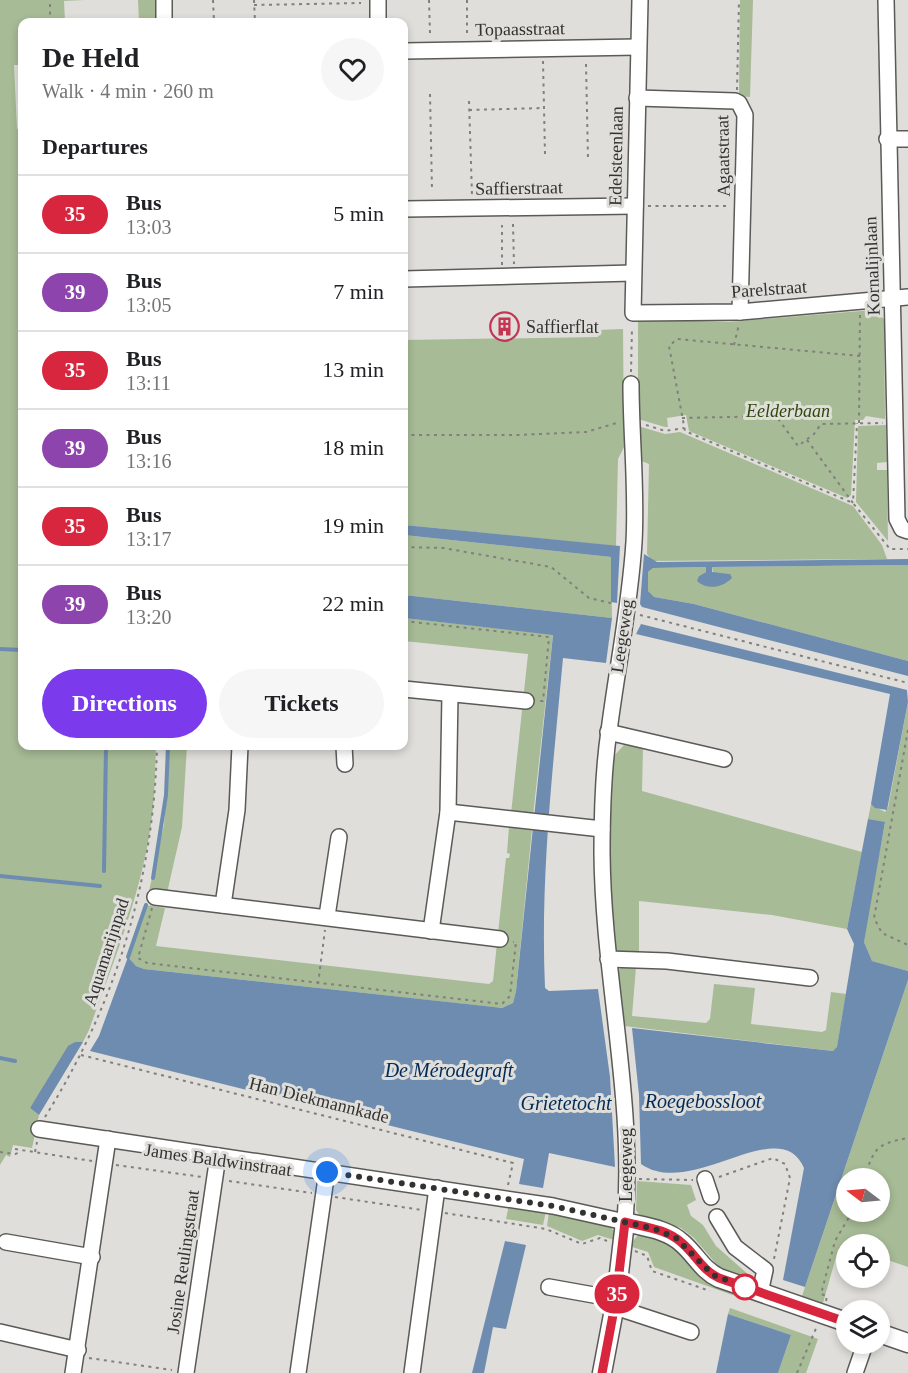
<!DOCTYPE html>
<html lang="en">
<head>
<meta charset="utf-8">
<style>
  body { margin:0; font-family:Georgia,serif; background:#f6f6f6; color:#202124; height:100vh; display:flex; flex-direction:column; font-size:22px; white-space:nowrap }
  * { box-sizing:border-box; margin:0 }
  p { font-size:20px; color:#757577 }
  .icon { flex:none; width:33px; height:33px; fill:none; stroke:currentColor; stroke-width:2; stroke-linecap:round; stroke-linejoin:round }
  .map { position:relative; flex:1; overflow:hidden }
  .details { position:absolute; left:18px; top:18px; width:390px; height:732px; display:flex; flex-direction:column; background:#fff; border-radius:12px; box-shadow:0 3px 9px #0003 }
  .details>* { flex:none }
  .badge { padding:0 12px; border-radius:20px; font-size:21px; line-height:39px }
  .needle { width:39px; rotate:286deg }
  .tools { position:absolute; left:836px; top:1168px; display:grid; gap:12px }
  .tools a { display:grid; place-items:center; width:54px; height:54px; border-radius:50%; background:#fff; box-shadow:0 3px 9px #0003; font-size:30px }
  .you { position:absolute; width:30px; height:30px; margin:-15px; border:4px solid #fff; border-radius:50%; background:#1a73e8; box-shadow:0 0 0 9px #1a73e833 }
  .map>.badge { position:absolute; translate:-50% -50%; box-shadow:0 0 0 3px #fff }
  h2 { padding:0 24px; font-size:22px; line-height:54px }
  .round { display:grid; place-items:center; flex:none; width:63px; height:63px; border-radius:32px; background:#f6f6f6 }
  .headline { display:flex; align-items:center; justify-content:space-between; height:102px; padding:0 24px }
  h1 { font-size:28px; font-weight:800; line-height:45px }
  .primary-button { display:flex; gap:12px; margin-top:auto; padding:12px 24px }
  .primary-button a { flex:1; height:69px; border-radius:36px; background:#7c3aed; color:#fff; font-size:24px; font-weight:800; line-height:69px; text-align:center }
  .primary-button a+a { background:#f6f6f6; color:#202124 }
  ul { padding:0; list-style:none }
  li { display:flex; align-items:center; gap:18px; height:78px; padding:0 24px; border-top:2px solid #e0e0e0 }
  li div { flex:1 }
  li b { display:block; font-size:22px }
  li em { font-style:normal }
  li .badge { min-width:66px; font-weight:700; text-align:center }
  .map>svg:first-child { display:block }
</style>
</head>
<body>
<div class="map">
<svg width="908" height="1373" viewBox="0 0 908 1373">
  <rect width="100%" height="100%" fill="#dfdeda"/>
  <g fill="#a7bb96" fill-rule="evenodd">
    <path d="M0,0H84L64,1L65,22H22V65H14L17,129H22V746H156C155,772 155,798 151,824C141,895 113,963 89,1030L83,1042H75L30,1108L39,1115L32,1148L13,1145L10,1157L6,1155L0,1165Z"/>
    <path d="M138,0H161V22H139Z"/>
    <path d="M740,0H753L750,97L739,96Z"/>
    <path d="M873,310L884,319L885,419L866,416L863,420H855L851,495L847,498L689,431L686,415L667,418L668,427H665L638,419V319L729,322Z"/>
    <path d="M623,329L624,447L618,459L616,546L404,525V340L598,337V330Z"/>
    <path d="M886,425L887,462L877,463V470H887L888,541L856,502L858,426Z"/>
    <path d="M638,426L665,434L680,432L853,506L882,545L887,559L652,561L647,554L649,464L639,460Z"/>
    <path d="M404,535L611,557L612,618L404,595Z"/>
    <path d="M908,565V661L694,604L653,597L648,591V572L653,568L706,567V572L699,576L703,585L723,584L730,574L713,573L712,567Z"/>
    <path d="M404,618L553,634L533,816L511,814L528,654L404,641Z"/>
    <path d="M908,702V971L872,961L864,942L865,928L885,823L868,819L871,804L885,812L888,808Z"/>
    <path d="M624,745L643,748L642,791L862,852L847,929L772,915L639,901V954L614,952L609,828L613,757Z"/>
    <path d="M169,746H187L182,827L167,893L149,891L164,825Z"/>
    <path d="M509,827L532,829L516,991L513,1003L502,1008L144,969L136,966L128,957L146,905L165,908L156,946L489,984L493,981L506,858H509L510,854L507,853Z"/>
    <path d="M621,967H636L632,1016L706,1023L710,1019L714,984L755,988L751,1024L822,1032L826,1030L831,992L846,994L837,1048L833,1051L624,1026L616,975Z"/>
    <path d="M908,980V1267L879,1257V1245H846L838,1250L823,1303L802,1296ZM846,1179H879V1212H846Z"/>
    <path d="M637,1181L691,1185L696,1200L687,1205L691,1216L703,1225L716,1246L758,1283L718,1266L694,1238L681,1228L640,1216L636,1210Z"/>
    <path d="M509,1205L546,1211L543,1225L506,1219Z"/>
    <path d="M549,1212L610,1226L615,1233L614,1240L598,1235L582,1241L547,1226Z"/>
    <path d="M639,1234L662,1238L678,1250L704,1279L739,1292L738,1297L654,1267L648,1252L629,1246Z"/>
    <path d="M730,1308L818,1339L806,1373H778L791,1335L728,1314Z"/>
  </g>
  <g fill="#6e8caf">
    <path d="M404,525L620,546L617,603L611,602V557L404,535Z"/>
    <path d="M644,554L657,562L908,559V565L712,567V572L730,574L732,578C723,587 708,591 697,581L699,576L706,572V567L653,568L648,572V591L654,597L694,604L908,661V676L642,607L640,604Z"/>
    <path d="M404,595L612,618L606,663L563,658C553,767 540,878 545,988L549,991L598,989L610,1077L615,1167L549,1153L543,1188L519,1184L524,1159L90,1051L99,1036L128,957L136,966L144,969L494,1007L502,1008L513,1003L516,991L553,635L404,618Z"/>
    <path d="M641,624L907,690L908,702L887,810L875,808L871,804L890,694L636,634Z"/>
    <path d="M868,819L885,822L864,942L872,961L908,971V980L805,1287L783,1280L804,1168C780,1111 692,1200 641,1164L639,1095L632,1028L833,1051L837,1047L854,944L847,929Z"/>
    <path d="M75,1042H83L39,1115L30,1108L68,1046Z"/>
    <path d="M505,1241L526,1245L506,1329L493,1327L484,1373H472Z"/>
    <path d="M728,1314L791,1335L778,1373H716Z"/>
  </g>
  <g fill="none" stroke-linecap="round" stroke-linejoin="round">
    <g stroke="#6e8caf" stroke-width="4">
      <path d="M0,649L22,650"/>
      <path d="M104,871L106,746"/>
      <path d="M0,876L100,886"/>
      <path d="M153,878L166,795L168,746"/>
      <path d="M128,957L146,905"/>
      <path d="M0,1058L15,1061"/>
    </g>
    <defs>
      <g id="minor">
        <path d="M164,0V22"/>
        <path d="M378,0V22"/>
        <path d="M640,0L633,313L740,312L908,297"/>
        <path d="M886,0L897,519L902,529L908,531"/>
        <path d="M404,51L638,47"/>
        <path d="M637,98L735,101L739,103L745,115L740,312"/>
        <path d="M887,139H908"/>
        <path d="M404,209L635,206"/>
        <path d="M404,279L633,273"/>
        <path d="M404,689L526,701"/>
        <path d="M608,732L724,759"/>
        <path d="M344,746L345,764"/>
        <path d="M448,812L602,829"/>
        <path d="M155,897L500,939"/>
        <path d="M223,905L237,810L240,746"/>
        <path d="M327,916L339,837"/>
        <path d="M431,931L448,812L450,694"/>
        <path d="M608,959L667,961L810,978"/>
        <path d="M39,1129L553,1206L625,1222C635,1098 603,977 602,853C602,812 603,771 609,731C617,668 630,606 634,542C637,490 631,436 631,384"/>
        <path d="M705,1179L711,1197"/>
        <path d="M717,1217L735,1247L765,1270L760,1293"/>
        <path d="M6,1242L92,1257"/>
        <path d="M549,1287L616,1299"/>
        <path d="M615,1307L691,1332"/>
        <path d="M0,1332L78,1350"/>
        <path d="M73,1373L108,1139"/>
        <path d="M186,1373L218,1156"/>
        <path d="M298,1373L327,1171"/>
        <path d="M412,1373L437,1188"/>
        <path d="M855,1373L865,1344"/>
      </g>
      <g id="major">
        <path d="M879,1333L908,1343"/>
        <path d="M602,1373L616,1299L625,1222C645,1227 667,1229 682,1243C696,1255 702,1270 719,1278L846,1322"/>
      </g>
    </defs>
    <use href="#minor" stroke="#5b5a56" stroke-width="18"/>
    <use href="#major" stroke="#5b5a56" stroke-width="21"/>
    <g stroke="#81807d" stroke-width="2" stroke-dasharray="3 4.5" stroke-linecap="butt">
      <path d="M213,0L214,22"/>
      <path d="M254,0L255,22"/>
      <path d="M429,0L430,33"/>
      <path d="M467,0V36"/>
      <path d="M254,5L361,3"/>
      <path d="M50,22V0"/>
      <path d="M543,61L545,154"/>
      <path d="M586,64L588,159"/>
      <path d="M737,90L739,0"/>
      <path d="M430,94L432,190"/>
      <path d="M469,101L472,195"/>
      <path d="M469,110L544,108"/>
      <path d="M648,206H730"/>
      <path d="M513,224L514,264"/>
      <path d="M502,265V225"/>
      <path d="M734,345L739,324"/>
      <path d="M860,356L677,339L669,346L685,431L853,503L890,549H908"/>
      <path d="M631,372L632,327"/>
      <path d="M682,418L776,416L798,446L814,434L821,424L883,423"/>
      <path d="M859,423L860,313"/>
      <path d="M646,425L665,431L684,428"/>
      <path d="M404,435H517L586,432L620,422"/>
      <path d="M807,440L853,503L857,423"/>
      <path d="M404,547L443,548L551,567L589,598L615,604"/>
      <path d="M640,615L908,683"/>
      <path d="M404,621L549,637L543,701H537"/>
      <path d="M908,730L874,918L882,933L908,945"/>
      <path d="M152,908L138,958L147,963L502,1004L510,996L516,942H513"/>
      <path d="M318,984L325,930"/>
      <path d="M81,1055L513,1163L508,1185"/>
      <path d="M45,1117C116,1004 154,878 157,746"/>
      <path d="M15,1149L92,1161"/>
      <path d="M0,1152L15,1154L21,1152"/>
      <path d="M35,1152L37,1142"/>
      <path d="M116,1165L202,1177"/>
      <path d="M719,1177L773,1158L785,1164L790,1178L774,1259"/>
      <path d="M639,1179L693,1180"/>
      <path d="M864,1179C874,1149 875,1144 908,1138"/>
      <path d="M229,1181L312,1193"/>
      <path d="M335,1197L422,1210"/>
      <path d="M445,1213L546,1229L582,1244L600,1238L607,1241"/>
      <path d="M635,1251L647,1256L652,1271L710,1291"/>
      <path d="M826,1301L827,1296L821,1294L835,1241L852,1212"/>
      <path d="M89,1358L172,1370"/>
      <path d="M797,1373L817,1326"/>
    </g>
    <use href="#minor" stroke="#fff" stroke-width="15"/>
    <use href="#major" stroke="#fff" stroke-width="18"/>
  </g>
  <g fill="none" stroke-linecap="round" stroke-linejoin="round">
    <defs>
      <path id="line" d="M602,1373L616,1299L625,1222C645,1227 667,1229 682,1243C696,1255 702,1270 719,1278L846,1322"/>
    </defs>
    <use href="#line" stroke="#fff" stroke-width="14"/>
    <use href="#line" stroke="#d7263d" stroke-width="9"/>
    <path stroke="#323230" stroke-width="6" stroke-dasharray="0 10.8" d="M327,1172L553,1206L655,1229L676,1238L713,1275L745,1287"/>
  </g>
  <defs>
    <symbol id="building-ring" viewBox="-11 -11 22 22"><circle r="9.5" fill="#dfdeda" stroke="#c53553" stroke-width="1.5"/><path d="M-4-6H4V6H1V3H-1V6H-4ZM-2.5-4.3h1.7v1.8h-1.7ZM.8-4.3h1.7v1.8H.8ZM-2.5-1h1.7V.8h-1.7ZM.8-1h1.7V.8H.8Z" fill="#c53553"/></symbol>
  </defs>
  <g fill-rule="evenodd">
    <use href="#building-ring" x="488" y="310" width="33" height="33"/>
  </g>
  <circle fill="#fff" stroke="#d7263d" stroke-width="3" cx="745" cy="1287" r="12"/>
  <g text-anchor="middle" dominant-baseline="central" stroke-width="6" stroke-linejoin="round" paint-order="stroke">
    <g font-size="18" fill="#323230" stroke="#dfdeda">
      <text transform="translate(520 29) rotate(-1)">Topaasstraat</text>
      <text transform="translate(616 156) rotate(-89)">Edelsteenlaan</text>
      <text transform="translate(723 156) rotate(-91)">Agaatstraat</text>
      <text transform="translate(519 188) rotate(-1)">Saffierstraat</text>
      <text transform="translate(872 266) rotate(-92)">Kornalijnlaan</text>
      <text transform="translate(769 289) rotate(-4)">Parelstraat</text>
      <text transform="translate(622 636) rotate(-82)">Leegeweg</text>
      <text transform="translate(106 952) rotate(-72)">Aquamarijnpad</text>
      <text transform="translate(319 1100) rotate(14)">Han Diekmannkade</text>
      <text transform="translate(218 1160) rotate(8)">James Baldwinstraat</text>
      <text transform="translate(626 1165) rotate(-90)">Leegeweg</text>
      <text transform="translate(183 1262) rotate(-82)">Josine Reulingstraat</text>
    </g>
    <g font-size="18" fill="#323230" stroke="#dfdeda" text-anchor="start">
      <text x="526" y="327">Saffierflat</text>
    </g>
    <g font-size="18" font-style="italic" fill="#2e4909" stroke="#dfdeda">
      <text x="788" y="411">Eelderbaan</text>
    </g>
    <g font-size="20" font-style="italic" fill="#002b59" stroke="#dfdeda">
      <text x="449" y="1070">De Mérodegraft</text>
      <text x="703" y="1101">Roegebossloot</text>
      <text x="566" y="1103">Grietetocht</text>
    </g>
  </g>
</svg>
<div class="tools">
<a><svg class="needle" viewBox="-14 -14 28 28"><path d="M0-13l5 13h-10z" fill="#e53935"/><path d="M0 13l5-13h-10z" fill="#757577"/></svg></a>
<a><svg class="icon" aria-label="locate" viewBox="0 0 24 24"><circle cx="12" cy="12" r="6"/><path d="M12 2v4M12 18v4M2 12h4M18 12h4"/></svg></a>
<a><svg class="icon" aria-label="layers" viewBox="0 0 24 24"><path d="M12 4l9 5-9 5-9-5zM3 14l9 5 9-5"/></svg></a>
</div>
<div class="you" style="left:327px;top:1172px"></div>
<b class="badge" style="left:617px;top:1294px;background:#d7263d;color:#fff">35</b>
<section class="details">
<div class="headline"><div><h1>De Held</h1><p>Walk · 4 min · 260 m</p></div><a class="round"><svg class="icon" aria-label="heart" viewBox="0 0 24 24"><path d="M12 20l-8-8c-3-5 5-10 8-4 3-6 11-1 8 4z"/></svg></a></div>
<h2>Departures</h2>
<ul>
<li><span class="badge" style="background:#d7263d;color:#fff">35</span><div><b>Bus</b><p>13:03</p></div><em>5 min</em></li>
<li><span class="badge" style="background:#8e44ad;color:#fff">39</span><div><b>Bus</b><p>13:05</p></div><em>7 min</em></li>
<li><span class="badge" style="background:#d7263d;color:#fff">35</span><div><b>Bus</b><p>13:11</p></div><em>13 min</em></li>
<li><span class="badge" style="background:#8e44ad;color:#fff">39</span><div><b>Bus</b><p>13:16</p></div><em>18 min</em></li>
<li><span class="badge" style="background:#d7263d;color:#fff">35</span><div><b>Bus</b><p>13:17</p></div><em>19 min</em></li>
<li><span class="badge" style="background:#8e44ad;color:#fff">39</span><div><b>Bus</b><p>13:20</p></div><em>22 min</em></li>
</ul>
<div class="primary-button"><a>Directions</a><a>Tickets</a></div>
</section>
</div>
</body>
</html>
